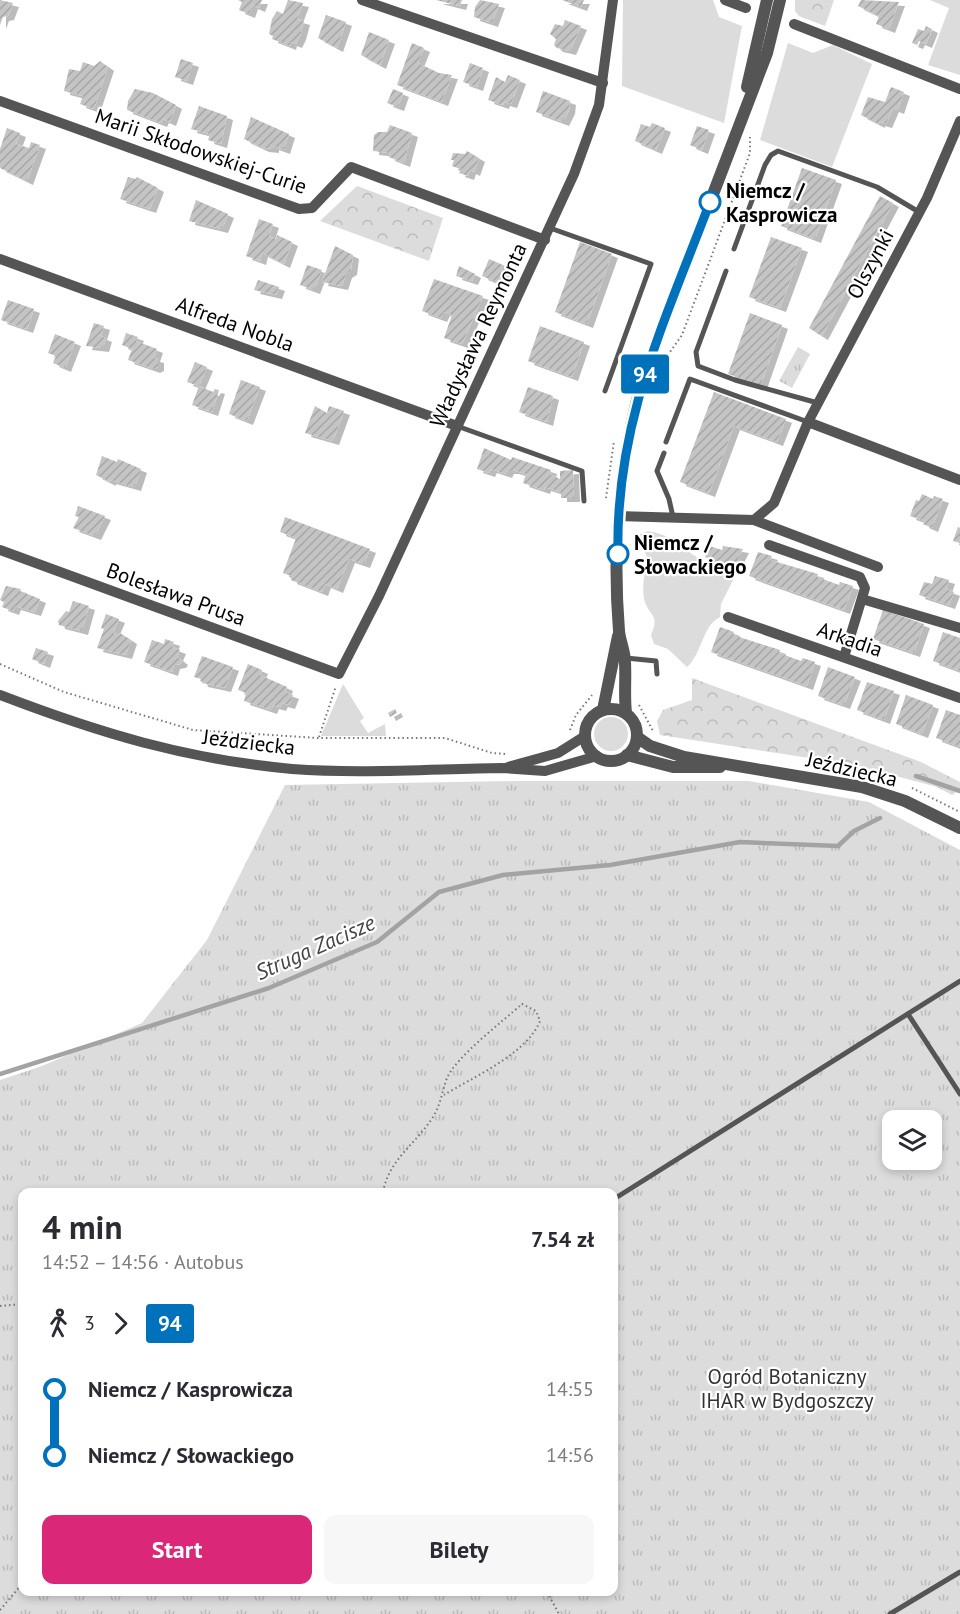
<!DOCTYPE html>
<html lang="pl">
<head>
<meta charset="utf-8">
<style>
  body { margin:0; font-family:"PT Sans",sans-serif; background:#f7f7f7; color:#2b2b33; height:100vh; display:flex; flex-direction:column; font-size:22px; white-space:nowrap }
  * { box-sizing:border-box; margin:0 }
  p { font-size:20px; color:#7c7c81 }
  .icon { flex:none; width:33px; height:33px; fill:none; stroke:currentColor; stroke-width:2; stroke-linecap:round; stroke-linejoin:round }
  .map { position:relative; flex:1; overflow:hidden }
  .side { position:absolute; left:18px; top:1188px; width:600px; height:408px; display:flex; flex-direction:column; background:#fff; border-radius:12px; box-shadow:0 3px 9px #0003 }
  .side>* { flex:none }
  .badge { padding:0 12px; border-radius:4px; font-size:21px; line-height:39px }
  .buttons { position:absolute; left:882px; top:1110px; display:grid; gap:12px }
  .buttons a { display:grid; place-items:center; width:60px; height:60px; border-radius:12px; background:#fff; box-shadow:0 3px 9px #0003; font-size:30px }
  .map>.badge { position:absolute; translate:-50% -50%; box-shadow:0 0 0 3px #fff }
  .legs { display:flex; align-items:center; gap:9px; height:66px; padding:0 24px; font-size:20px }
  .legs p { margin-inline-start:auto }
  .headline { display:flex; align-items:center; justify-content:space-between; height:102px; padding:0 24px }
  h1 { font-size:33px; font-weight:700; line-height:45px }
  .primary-button { display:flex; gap:12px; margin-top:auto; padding:12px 24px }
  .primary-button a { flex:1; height:69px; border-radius:12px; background:#db2777; color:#fff; font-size:24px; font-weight:700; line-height:69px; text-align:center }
  .primary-button a+a { background:#f7f7f7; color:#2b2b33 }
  ul { padding:0 24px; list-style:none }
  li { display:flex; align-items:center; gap:21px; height:66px; font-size:22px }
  li i { display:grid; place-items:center; width:9px; height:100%; margin:0 8px; background:currentColor }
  li i::after { content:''; width:15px; height:15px; margin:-8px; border:4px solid; border-radius:50%; background:#fff }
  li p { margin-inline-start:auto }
  li:first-child i { background:linear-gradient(#0000 50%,currentColor 0) }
  li:last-child i { background:linear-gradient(currentColor 50%,#0000 0) }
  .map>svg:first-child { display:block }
</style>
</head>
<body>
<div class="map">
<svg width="960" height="1614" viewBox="0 0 960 1614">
  <defs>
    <pattern id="forest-crowns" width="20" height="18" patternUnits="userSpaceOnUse" patternTransform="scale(1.5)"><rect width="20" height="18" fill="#dcdcdc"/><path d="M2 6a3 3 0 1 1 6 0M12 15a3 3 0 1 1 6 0" fill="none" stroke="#bbb"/></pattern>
    <pattern id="park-tufts" width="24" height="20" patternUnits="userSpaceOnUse" patternTransform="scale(1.5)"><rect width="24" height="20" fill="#dcdcdc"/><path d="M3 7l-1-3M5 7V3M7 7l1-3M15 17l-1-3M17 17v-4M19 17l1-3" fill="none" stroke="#bbb"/></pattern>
    <pattern id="building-hatch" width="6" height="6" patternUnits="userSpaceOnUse" patternTransform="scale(1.5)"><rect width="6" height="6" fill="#c4c4c4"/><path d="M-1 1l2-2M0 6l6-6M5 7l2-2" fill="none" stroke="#a7a7a7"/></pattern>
    <filter id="shadow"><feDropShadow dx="6" dy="4" stdDeviation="0" flood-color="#0004"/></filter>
  </defs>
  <rect width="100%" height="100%" fill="#fff"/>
  <g fill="#dcdcdc">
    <path d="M623,0H713L719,17L742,26L724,123L622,86Z"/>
    <path d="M930,0H960V75L928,65L949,8Z"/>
    <path d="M788,43L813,53L833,45L872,64L832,167L760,140Z"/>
    <path d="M648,531C684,536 689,565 728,567L735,576L721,604L720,617C702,626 702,654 687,667L668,649L654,644L651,635C661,614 648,616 644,599C642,586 644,571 649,560L637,538L640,534Z"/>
    <path d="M343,684L364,718L360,721L368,733L385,724L386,736H321Z"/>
    <circle cx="611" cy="734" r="17"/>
  </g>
  <g fill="url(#forest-crowns)">
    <path d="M795,0H834L825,26L799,16L795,11Z"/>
    <path d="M357,186L443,218L429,261L320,221Z"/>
    <path d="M692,678L921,762L960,782V790L952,795L937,787L855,765L660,735L657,721L663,710L692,700Z"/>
  </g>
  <g fill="url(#park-tufts)" fill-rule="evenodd">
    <path d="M798,347L810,354L792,388L779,381Z"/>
    <path d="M517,781H749L869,802L960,850V1614H0V1080L42,1066L142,1023L207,940L285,785ZM892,1120H932V1160H892ZM22,1192H614V1592H22Z"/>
  </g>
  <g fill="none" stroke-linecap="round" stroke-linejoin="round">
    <g stroke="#a3a3a3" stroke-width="4.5">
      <path d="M916,776L960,791"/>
      <path d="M0,1074L269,988L377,942L439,892L503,875L610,865L740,842L838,846L854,831L880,818"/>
    </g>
  </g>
  <g fill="url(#building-hatch)" filter="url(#shadow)">
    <path d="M0,0L13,3L8,16L3,17L0,25Z"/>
    <path d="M238,0H262L259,8L252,5L249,14L239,10L242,2Z"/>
    <path d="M288,0L303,3L297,19L304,21L300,36L296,44L291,42L290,46L272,39L273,36L269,34L272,19L277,11L283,14Z"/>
    <path d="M436,0H462L460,6Z"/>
    <path d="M480,0L499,4L492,23L474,17L475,7Z"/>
    <path d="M562,0H584L581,7Z"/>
    <path d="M861,0L899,2L889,29L876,24L879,16L858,6Z"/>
    <path d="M326,15L346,22L337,48L318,38Z"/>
    <path d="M565,20L581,26L570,51L557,48L554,45L556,39L550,34L555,24L563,26Z"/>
    <path d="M926,26L932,29L926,44L919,41L917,45L912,43L918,29L924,31Z"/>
    <path d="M369,32L389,40L380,65L361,55Z"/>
    <path d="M412,43L424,48L418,63L439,73L452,75L442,102L397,85Z"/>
    <path d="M181,59L193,63L187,81L175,77Z"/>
    <path d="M100,61L108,67L94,109L80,104L83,96L64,91L69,69L80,71L83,62L94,66Z"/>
    <path d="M470,63L483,68L477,87L463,82Z"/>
    <path d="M508,75L520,80L511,104L504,102L503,105L488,100L496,77L505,82Z"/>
    <path d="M891,87L904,92L898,110L893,108L886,124L879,122V124L861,115L868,97L885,102Z"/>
    <path d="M135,89L153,93L176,105L170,122L163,119L161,123L127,110L128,101Z"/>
    <path d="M393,89L403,93L398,107L387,103Z"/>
    <path d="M543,91L570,101L569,110L563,122L536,112Z"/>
    <path d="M199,106L227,116L221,144L208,140L210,134L191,129Z"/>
    <path d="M251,117L289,134L284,150L273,146V149L263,148L244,139Z"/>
    <path d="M652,123L665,128L656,150L635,141L641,124L650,127Z"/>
    <path d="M390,125L412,133L404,163L389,157L390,153L373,151L374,135L378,132H387Z"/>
    <path d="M697,126L709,130L702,150L690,145Z"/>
    <path d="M7,128L20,133L16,144L29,148L31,142L40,145L27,181L0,168V149Z"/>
    <path d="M467,151L479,158L474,172L470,170L468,176L459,173L461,169L452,166L454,160H451L453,153L465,154Z"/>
    <path d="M802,168L836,180L815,239L781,226Z"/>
    <path d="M128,177L136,179L137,177L158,188L150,209L120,199Z"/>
    <path d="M880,196L893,203L822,336L809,328Z"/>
    <path d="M196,200L228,214L222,229L189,221Z"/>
    <path d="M259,219L273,224L269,236L276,239L277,235L292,242L284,264L262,253L260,261L246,256Z"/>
    <path d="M771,237L802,248L780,308L749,297Z"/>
    <path d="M580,242L612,254L587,324L555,312Z"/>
    <path d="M335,246L353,255L351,271L346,274L342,286L322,282Z"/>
    <path d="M489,259L510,268L503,285L482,276Z"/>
    <path d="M307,265L322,270L314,290L300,285Z"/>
    <path d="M459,266L475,274L472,281L456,276Z"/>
    <path d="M434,279L483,296L462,344L444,338L452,315L444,312L441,318L422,311Z"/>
    <path d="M258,280L279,287L276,295L254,290Z"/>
    <path d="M8,300L34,309L27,329L1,320Z"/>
    <path d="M750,313L782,325L761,385L728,374Z"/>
    <path d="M94,323L104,326L101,336L106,338L103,348L86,346Z"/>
    <path d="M540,326L584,342L572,377L528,361Z"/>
    <path d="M126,333L138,337L136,341L157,349L154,358L158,359V367L154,369L128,360L132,349L122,345Z"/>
    <path d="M55,334L75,342L65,368L53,363L56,356L48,353Z"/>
    <path d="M195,362L207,367L199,386L187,382Z"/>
    <path d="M241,380L260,387L247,421L229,414Z"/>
    <path d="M199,386L213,392L215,389L219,390L212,412L192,405Z"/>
    <path d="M528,387L553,396L547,422L519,412Z"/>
    <path d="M714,392L786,419L777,442L734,426L709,493L680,482Z"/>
    <path d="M315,406L327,413L329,406L344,411L333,441L305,433Z"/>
    <path d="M484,448L511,460L512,457L551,470L550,474L560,479V471L573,470L574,498H561V492L545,487L544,490L523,483L526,474L513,470H508L506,474L491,469L489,473L477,469Z"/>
    <path d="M102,456L117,462L118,459L141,469L135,487L110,480V482L96,475Z"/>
    <path d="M922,494L933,499L934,496L943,499L932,528L923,524L925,521L910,516L916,500L919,501Z"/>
    <path d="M78,506L105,516L95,536L73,528L79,517L75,516Z"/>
    <path d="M285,517L370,549L364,564L349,559L337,589L325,584L322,592L291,580V576L283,573L296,538L280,532Z"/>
    <path d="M958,527L960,528V543L953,541Z"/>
    <path d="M709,546L722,550L723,546L743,549L734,567L705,557Z"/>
    <path d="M758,552L772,556L770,560L818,574L817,577L839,585L840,582L853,586L844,610L749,576Z"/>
    <path d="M935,576L949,580L946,589L954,592L949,605L919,595L924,582L932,584Z"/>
    <path d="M6,586L21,589L20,591L40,599L35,612L15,606L13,611L2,607L4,602L0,600Z"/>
    <path d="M73,601L89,606L82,631L59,625L58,621L66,611L69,612Z"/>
    <path d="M883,610L924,624L914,653L873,639Z"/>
    <path d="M106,614L119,619L113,633L119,635L120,633L131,640L126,655L97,648L104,629L101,628Z"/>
    <path d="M720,627L734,632L733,635L780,650L779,653L801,661L803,658L815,662L807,686L711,652Z"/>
    <path d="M943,632L960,638V671L933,661Z"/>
    <path d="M165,639L174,642L172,647L180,650L177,657L182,661L180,664L174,665L172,672L144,662L152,640L164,644Z"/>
    <path d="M36,648L48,652L44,664L32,659Z"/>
    <path d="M202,656L233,667L225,688L202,683L201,679L194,677Z"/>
    <path d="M248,664L262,670L260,675L287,687L285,692L293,695L289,705L282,703L280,707L273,705L271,710L244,701L246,693L238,690Z"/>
    <path d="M828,667L855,677L844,705L818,696Z"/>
    <path d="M867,682L894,691L884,720L857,710Z"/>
    <path d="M906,695L933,705L922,734L896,724Z"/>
    <path d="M395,709L397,713L390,717L388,713Z"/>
    <path d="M946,710L960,715V747L936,738Z"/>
  </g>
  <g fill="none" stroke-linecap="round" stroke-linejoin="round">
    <g stroke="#777" stroke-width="2" stroke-dasharray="1.5 3" stroke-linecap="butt">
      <path d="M665,359L682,335L750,153V137"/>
      <path d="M606,498L614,441"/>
      <path d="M0,664L64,692L193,730L318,738H445L492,753L506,754"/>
      <path d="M639,705L653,731"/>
      <path d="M570,730L576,715L592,695"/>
      <path d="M319,737L336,686"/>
      <path d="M912,788L960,812"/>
      <path d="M383,1192C389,1159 416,1144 433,1117C441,1104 442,1091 447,1078C456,1057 503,1021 522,1004L536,1011L540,1021C527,1054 473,1077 444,1095"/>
      <path d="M0,1306L22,1304"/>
      <path d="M547,1592L559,1614"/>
      <path d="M0,1610L22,1584"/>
    </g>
    <g stroke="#555" stroke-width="5">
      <path d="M550,228L651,264L605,391"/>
      <path d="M734,249L765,165L771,155L778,151L877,187L919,212"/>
      <path d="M726,271L696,352L698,366L735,380L818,403"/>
      <path d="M457,426L582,471L584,501"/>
      <path d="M666,442L690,379L808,422"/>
      <path d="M664,453L657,471L669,499L673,517"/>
      <path d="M626,658L656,661L657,674"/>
      <path d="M908,1014L960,1094"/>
      <path d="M614,1199L960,981"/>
      <path d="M890,1614L960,1572"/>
    </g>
    <g stroke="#555" stroke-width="10">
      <path d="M362,0L603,83"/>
      <path d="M725,0L746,8"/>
      <path d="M794,24L960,89"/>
      <path d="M0,101L299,209L312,208L351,167L545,240"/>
      <path d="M0,259L457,426"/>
      <path d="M808,422L927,198L960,121"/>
      <path d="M617,516L754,520L878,567"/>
      <path d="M754,520L774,503L808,422L960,480"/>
      <path d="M769,545L860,577L865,588L844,657"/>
      <path d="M0,550L339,674L379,596L574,174L599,105L613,0"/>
      <path d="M862,599L960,628"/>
      <path d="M728,617L960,698"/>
      <path d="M0,695C99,733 185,759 292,769C361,774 433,769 502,768L545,771L597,756"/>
      <path d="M508,767L558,753L585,736"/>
    </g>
    <g stroke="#555" stroke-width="12">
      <path d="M747,87L767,0"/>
      <circle cx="611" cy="735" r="26"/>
      <path d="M603,710L618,636"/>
      <path d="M626,713C624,696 626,679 625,662C625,652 620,641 619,631C612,543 619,457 645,372L767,53L780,0"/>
      <path d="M637,737L650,746L684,757L862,787L905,801L960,828"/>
      <path d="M627,755L673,767H720"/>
    </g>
  </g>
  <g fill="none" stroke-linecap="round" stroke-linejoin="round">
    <defs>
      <path id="line-1" d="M618,554C615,423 665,321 710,202"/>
    </defs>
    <use href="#line-1" stroke="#fff" stroke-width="14"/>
    <use href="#line-1" stroke="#0072bc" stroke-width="9"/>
  </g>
  <g fill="#fff" stroke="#0072bc" stroke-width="3">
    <circle cx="710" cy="202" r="10"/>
    <circle cx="618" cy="554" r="10"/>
  </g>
  <g text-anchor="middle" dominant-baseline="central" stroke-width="4.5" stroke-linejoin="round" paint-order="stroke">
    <g font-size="21" fill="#000" stroke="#fff">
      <text transform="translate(201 151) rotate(19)">Marii Skłodowskiej-Curie</text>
      <text transform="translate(870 264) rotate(-62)">Olszynki</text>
      <text transform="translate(235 324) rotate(20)">Alfreda Nobla</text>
      <text transform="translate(478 335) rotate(-65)">Władysława Reymonta</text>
      <text transform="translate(176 594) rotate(20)">Bolesława Prusa</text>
      <text transform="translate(850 639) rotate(19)">Arkadia</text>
      <text transform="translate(249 742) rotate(7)">Jeździecka</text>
      <text transform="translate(852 769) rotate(13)">Jeździecka</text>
    </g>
    <g font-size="21" font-weight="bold" fill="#000" stroke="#fff" text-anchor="start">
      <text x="726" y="190">Niemcz /<tspan x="726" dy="24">Kasprowicza</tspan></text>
      <text x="634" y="542">Niemcz /<tspan x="634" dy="24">Słowackiego</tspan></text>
    </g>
    <g font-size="21" fill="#333" stroke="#fff">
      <text x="787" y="1376">Ogród Botaniczny<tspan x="787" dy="24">IHAR w Bydgoszczy</tspan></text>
    </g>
    <g font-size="22" font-style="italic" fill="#444" stroke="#fff">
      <text transform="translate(315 947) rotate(-24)">Struga Zacisze</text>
    </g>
  </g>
</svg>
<div class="buttons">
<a><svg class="icon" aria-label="layers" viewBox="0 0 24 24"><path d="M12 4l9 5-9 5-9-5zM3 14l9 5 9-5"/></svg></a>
</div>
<b class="badge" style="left:645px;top:374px;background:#0072bc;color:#fff">94</b>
<section class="side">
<div class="headline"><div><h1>4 min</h1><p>14:52 – 14:56 · Autobus</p></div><b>7.54 zł</b></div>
<div class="legs"><svg class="icon" aria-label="walk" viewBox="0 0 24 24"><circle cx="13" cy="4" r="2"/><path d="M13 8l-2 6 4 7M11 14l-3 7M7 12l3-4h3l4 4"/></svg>3<svg class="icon" aria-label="forward" viewBox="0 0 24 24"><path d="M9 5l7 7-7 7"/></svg><b class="badge" style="background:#0072bc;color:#fff">94</b></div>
<ul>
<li><i style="color:#0072bc"></i><b>Niemcz / Kasprowicza</b><p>14:55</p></li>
<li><i style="color:#0072bc"></i><b>Niemcz / Słowackiego</b><p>14:56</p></li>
</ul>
<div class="primary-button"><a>Start</a><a>Bilety</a></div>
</section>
</div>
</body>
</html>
